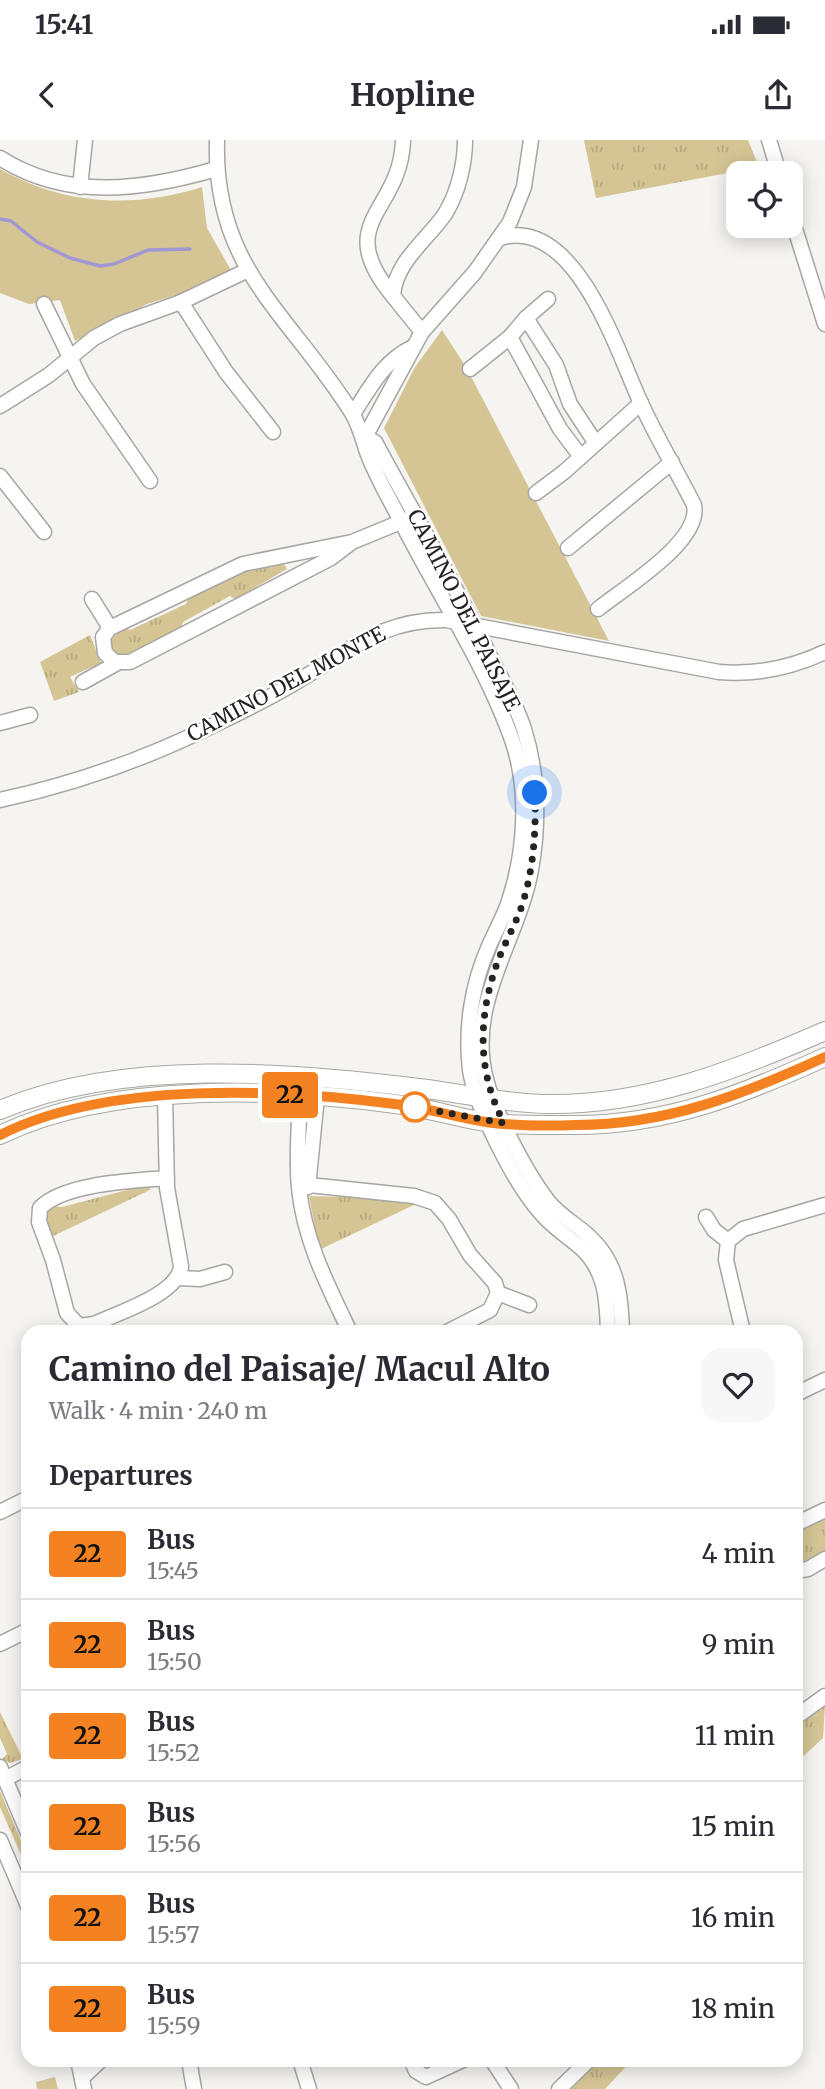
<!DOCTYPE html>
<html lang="en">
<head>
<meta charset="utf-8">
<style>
  body { margin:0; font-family:Merriweather,serif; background:#f7f7f7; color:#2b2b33; height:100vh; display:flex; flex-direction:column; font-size:26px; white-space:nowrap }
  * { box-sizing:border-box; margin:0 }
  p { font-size:23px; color:#7c7c81 }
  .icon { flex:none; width:38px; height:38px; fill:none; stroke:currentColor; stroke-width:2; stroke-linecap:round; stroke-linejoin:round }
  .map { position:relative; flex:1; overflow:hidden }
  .panel { position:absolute; left:21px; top:1185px; width:782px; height:742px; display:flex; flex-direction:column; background:#fff; border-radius:21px; box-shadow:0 4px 18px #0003 }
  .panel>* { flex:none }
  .badge { padding:0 14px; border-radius:5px; font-size:24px; line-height:46px }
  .controls { position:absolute; left:726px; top:21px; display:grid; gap:14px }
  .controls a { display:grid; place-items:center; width:77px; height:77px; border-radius:14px; background:#fff; box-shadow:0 4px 18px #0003; font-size:35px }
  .you { position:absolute; width:35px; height:35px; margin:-18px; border:5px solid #fff; border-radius:50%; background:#1a73e8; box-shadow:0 0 0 10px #1a73e833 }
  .map>.badge { position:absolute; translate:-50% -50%; box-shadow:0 0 0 4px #fff }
  h2 { padding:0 28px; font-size:26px; line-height:63px }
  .round { display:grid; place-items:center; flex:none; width:74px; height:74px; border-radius:21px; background:#f7f7f7 }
  .summary { display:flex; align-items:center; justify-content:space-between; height:119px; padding:0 28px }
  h1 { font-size:33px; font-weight:700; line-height:52px }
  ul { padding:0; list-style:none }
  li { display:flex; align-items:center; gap:21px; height:91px; padding:0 28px; border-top:2px solid #e1e1e2 }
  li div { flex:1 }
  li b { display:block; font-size:26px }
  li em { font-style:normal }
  li .badge { min-width:77px; font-weight:700; text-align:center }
  .status { display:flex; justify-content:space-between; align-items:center; height:49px; padding:0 35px; background:#fff; direction:ltr }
  .status svg { height:19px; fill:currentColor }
  header { display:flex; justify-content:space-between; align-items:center; height:91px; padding:0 28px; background:#fff; font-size:32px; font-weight:700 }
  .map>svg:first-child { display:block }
</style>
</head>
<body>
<div class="status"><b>15:41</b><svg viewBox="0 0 49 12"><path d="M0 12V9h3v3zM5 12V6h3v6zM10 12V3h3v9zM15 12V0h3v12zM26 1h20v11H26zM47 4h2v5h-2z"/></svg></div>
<header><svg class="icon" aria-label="back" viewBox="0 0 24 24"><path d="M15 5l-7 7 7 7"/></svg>Hopline<svg class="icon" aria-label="share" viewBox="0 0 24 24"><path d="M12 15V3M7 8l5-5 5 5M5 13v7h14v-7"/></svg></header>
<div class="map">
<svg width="825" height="1949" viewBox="0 0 825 1949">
  <defs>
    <pattern id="grass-tufts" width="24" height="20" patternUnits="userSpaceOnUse" patternTransform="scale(1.75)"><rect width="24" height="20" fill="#d5c595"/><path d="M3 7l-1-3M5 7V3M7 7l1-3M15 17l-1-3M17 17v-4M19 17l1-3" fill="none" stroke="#b7a980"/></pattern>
  </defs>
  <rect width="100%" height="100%" fill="#f5f4f0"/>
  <g fill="url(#grass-tufts)">
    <path d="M584,0H748L759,27L596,58Z"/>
    <path d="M283,422L287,429L235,459L230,456L183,482L180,490L128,514L110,513L108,504L123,487L130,490L186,464L189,456L238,433Z"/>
    <path d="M90,495L101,523L70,537L79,552L54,561L40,522Z"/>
    <path d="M150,1044V1050L51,1097L44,1075L50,1066L62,1067Z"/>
    <path d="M309,1056L412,1059L414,1065L319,1110Z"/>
    <path d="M825,1377V1411L796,1425V1391Z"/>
    <path d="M825,1565L823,1598L796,1623V1585Z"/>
    <path d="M0,1572L23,1619L10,1623L2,1619L7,1614L0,1598Z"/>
    <path d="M0,1651L27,1715L22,1717L0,1667Z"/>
    <path d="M597,1920H632L605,1949H568Z"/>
    <path d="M55,1937L58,1949H37L36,1942Z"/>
  </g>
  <g fill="#d5c595">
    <path d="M0,29C63,65 133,69 202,47L207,88L232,132L201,147L147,164L75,201L60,160L29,164L0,153Z"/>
    <path d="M442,190L466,227L609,501L481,476L384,288L415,227Z"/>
  </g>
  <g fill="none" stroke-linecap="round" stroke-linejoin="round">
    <path stroke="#a197d2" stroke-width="3.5" d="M0,79L11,81L37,102L70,118L100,126L114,124L148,110L190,109"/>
    <defs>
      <g id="minor">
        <path d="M217,0C213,129 290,174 352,273C359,285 362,296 366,309C374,333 389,358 401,381C437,452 482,519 510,594C530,647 526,711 508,764C503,778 495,792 489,806C472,844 465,888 470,930C475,966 515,1044 540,1072C551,1086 566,1095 580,1107C606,1130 607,1159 608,1192"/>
        <path d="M403,0C401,73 331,81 393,156C395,122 427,100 445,74C458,53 465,24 465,0"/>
        <path d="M769,0L779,33"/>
        <path d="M0,18C67,61 144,50 216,29"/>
        <path d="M80,47L85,0"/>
        <path d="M791,76L825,184"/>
        <path d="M500,98C575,75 617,211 640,261C656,297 677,331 694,365C702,401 624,448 598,469"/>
        <path d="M393,156L422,192"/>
        <path d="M181,162L226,232L273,292"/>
        <path d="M44,164L83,244L150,341"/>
        <path d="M526,178L548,159"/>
        <path d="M470,229L510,197"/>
        <path d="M0,266L49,235L94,198L120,184L181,162L248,130"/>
        <path d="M353,274C370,248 383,221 413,207"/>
        <path d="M365,297L375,302C413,372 453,441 488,512C500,537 515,561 524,589C538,634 539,684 531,730C518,801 466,863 486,939C494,972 527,1034 548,1061C558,1074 572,1082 584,1092C617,1119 621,1152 622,1192"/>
        <path d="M365,297L422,192L475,132L510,82L524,47L531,0"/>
        <path d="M581,317L560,289L510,197L526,178L556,225L570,264L595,302"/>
        <path d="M0,336L44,392"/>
        <path d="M536,353L564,332L641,263"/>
        <path d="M352,402L331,418L130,522H115L105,513L103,497L110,488L243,424L352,402L408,379"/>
        <path d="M568,408L672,322"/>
        <path d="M92,459L110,488"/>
        <path d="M83,542L119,522"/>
        <path d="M0,583L30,575"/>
        <path d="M0,660C74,644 148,618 216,584C245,570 274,556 301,539C352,509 383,479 446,480L719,532C757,535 791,528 825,512"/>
        <path d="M300,956C299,987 296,1018 299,1048C304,1100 328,1146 350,1192"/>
        <path d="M165,957L167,1048L181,1126C179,1154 118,1173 94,1184L79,1186L67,1173L53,1120L39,1082L40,1068C64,1043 133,1041 167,1038"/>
        <path d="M298,1025L309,1045L414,1056L435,1063L449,1079L470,1115L495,1143L498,1153L490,1170L447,1192"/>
        <path d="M308,1047L317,957"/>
        <path d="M706,1077L714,1090L728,1101"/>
        <path d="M179,1138L200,1139L225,1132"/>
        <path d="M498,1153L529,1165"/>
        <path d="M743,1192L726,1120L728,1101L743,1089L825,1065"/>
        <path d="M796,1254L825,1240"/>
        <path d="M0,1372L28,1358"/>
        <path d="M796,1384L825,1370"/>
        <path d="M796,1431L808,1429L825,1419"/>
        <path d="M0,1504L28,1490"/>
        <path d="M796,1577L825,1556"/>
        <path d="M0,1627L28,1693"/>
        <path d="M5,1639L28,1627"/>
        <path d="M0,1700L28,1766"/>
        <path d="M78,1920L84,1949"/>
        <path d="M189,1920L194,1949"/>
        <path d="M300,1920L309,1949"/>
        <path d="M411,1920L416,1931L426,1937L463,1920"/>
        <path d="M492,1920L511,1949"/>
        <path d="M82,1938L101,1920"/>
        <path d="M559,1949L589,1920"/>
      </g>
      <g id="tertiary">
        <path d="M0,970C121,918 290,932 419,948C461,953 502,963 545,964C645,966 736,930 825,891"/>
        <path d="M0,995C111,941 282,948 403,965C431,969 458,978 486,982C515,986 547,985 576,985C667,985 744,954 825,917"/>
      </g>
    </defs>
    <use href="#minor" stroke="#a7a6a2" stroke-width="17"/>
    <use href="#tertiary" stroke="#a7a6a2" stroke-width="20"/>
    <use href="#minor" stroke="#fff" stroke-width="14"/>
    <use href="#tertiary" stroke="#fff" stroke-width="18"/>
  </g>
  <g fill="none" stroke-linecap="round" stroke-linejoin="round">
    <defs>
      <path id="line" d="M0,995C109,940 284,949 403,965C431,969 458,978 486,982C515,986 547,986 576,985C667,985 744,954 825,917"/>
    </defs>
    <use href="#line" stroke="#fff" stroke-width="16"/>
    <use href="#line" stroke="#f58220" stroke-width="10"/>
    <path stroke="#242322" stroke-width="7" stroke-dasharray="0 12.6" d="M415,967L504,983C476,930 478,874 499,818C507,798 518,780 524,759C534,724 536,689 535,653"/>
  </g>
  <circle fill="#fff" stroke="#f58220" stroke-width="3.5" cx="415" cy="967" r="14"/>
  <g text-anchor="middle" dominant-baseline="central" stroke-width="5" stroke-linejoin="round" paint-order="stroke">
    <g font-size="21" fill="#242322" stroke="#fff">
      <text transform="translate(464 470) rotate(63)">CAMINO DEL PAISAJE</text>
      <text transform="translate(286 544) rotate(-28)">CAMINO DEL MONTE</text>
    </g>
  </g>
</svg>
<div class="controls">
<a><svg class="icon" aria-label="locate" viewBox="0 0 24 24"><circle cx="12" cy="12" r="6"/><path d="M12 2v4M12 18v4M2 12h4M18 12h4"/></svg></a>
</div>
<div class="you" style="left:535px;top:653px"></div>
<b class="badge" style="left:290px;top:955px;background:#f58220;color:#111">22</b>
<section class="panel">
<div class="summary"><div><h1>Camino del Paisaje/ Macul Alto</h1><p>Walk · 4 min · 240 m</p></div><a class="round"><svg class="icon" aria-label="heart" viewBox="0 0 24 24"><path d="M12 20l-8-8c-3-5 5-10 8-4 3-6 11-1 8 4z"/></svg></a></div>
<h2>Departures</h2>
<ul>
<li><span class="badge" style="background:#f58220;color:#111">22</span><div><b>Bus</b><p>15:45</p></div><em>4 min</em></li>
<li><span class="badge" style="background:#f58220;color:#111">22</span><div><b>Bus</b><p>15:50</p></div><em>9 min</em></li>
<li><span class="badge" style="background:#f58220;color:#111">22</span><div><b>Bus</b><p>15:52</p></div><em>11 min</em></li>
<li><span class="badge" style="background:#f58220;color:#111">22</span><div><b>Bus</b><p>15:56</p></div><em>15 min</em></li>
<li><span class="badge" style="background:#f58220;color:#111">22</span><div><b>Bus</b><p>15:57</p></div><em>16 min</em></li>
<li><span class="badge" style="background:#f58220;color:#111">22</span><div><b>Bus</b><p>15:59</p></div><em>18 min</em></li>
</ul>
</section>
</div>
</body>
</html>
